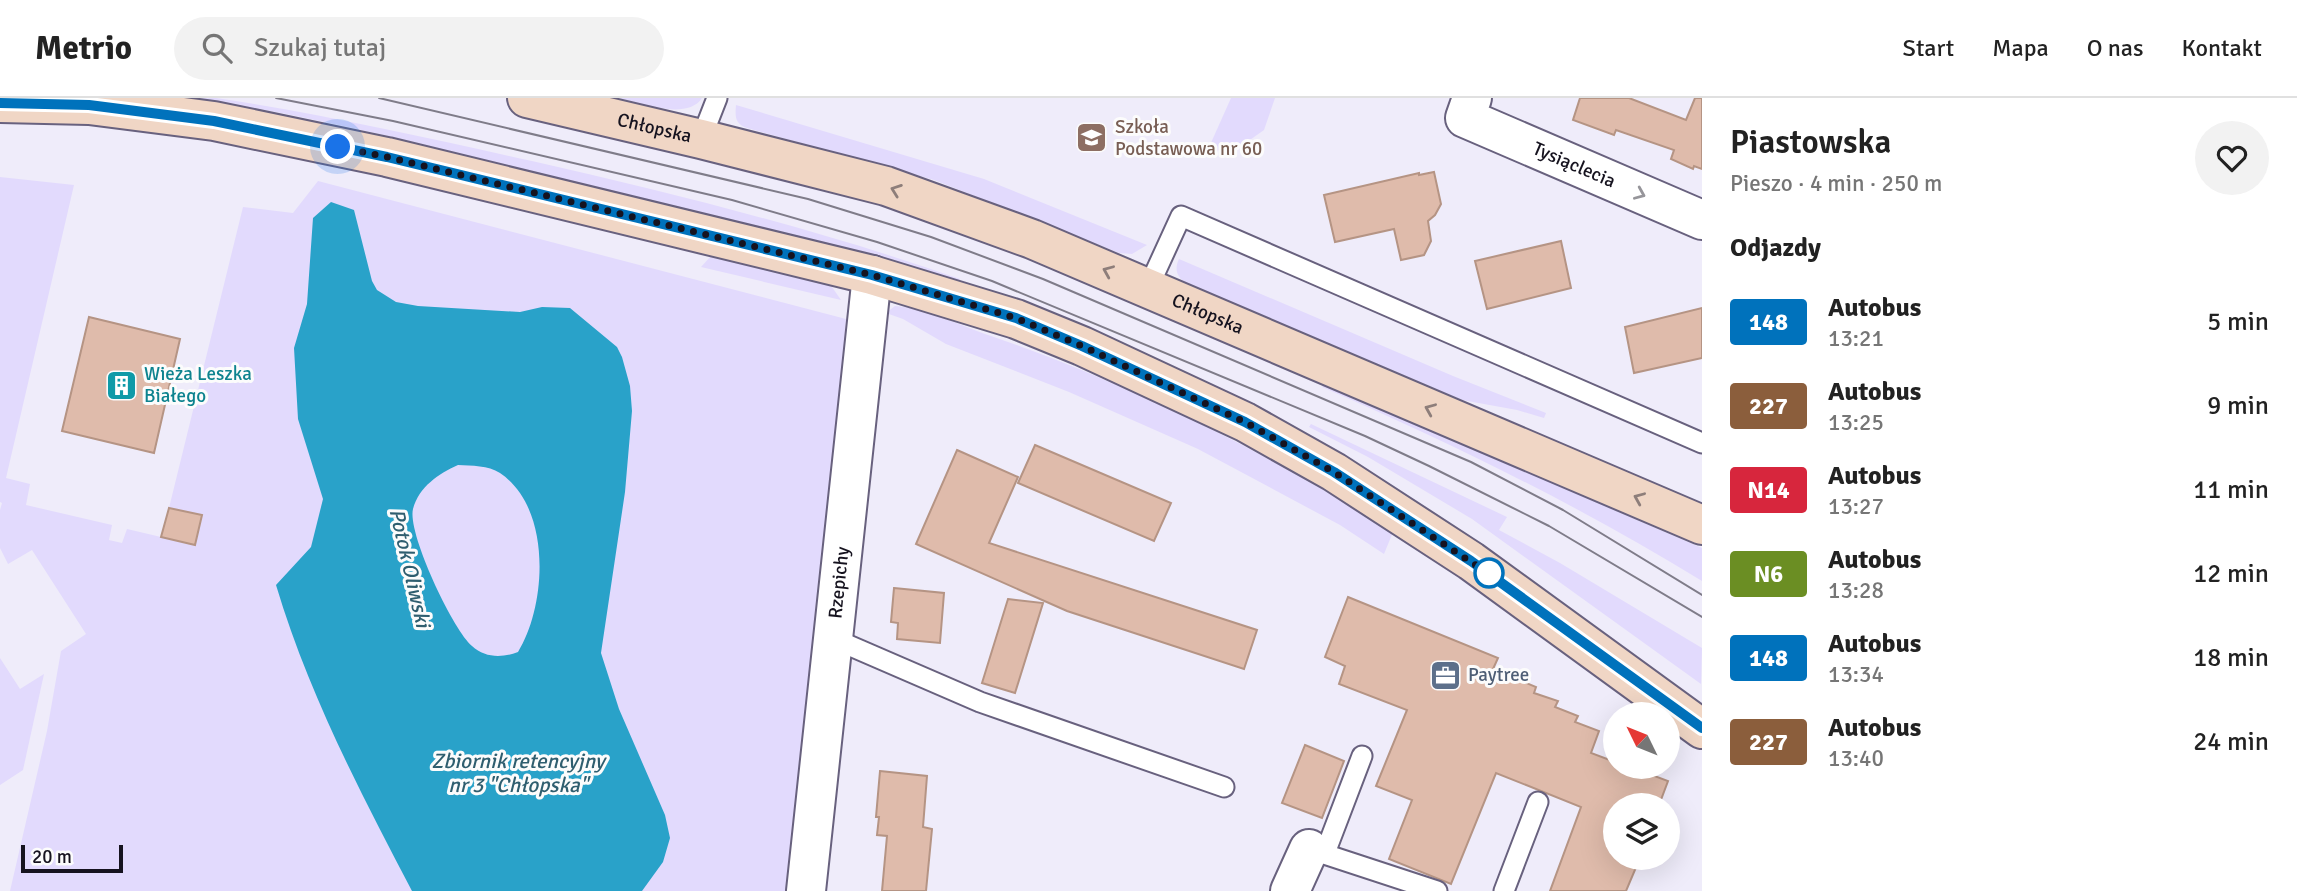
<!DOCTYPE html>
<html lang="pl">
<head>
<meta charset="utf-8">
<style>
  body { margin:0; font-family:Signika,sans-serif; background:#f2f2f2; color:#222; height:100vh; display:flex; flex-direction:column; font-size:26px; white-space:nowrap }
  * { box-sizing:border-box; margin:0 }
  p { font-size:23px; color:#767676 }
  .icon { flex:none; width:38px; height:38px; fill:none; stroke:currentColor; stroke-width:2; stroke-linecap:round; stroke-linejoin:round }
  .map { position:relative; flex:1; overflow:hidden }
  .drawer { display:flex; flex-direction:column; background:#fff; width:595px }
  .drawer>* { flex:none }
  .badge { padding:0 14px; border-radius:5px; font-size:24px; line-height:46px }
  .needle { width:46px; rotate:313deg }
  .buttons { position:absolute; left:1603px; top:604px; display:grid; gap:14px }
  .buttons a { display:grid; place-items:center; width:77px; height:77px; border-radius:50%; background:#fff; box-shadow:0 7px 28px #0002; font-size:35px }
  .scale { position:absolute; left:21px; bottom:18px; width:102px; box-sizing:border-box; padding-left:7px; border:4px solid #16131f; border-top:0; font-size:19px; line-height:24px; white-space:nowrap; color:#16131f; -webkit-text-stroke:5px #fcfcfc; paint-order:stroke }
  .you { position:absolute; width:35px; height:35px; margin:-18px; border:5px solid #fff; border-radius:50%; background:#1a73e8; box-shadow:0 0 0 10px #1a73e833 }
  .map>.badge { position:absolute; translate:-50% -50%; box-shadow:0 0 0 4px #fff }
  h2 { padding:0 28px; font-size:26px; line-height:63px }
  .round { display:grid; place-items:center; flex:none; width:74px; height:74px; border-radius:37px; background:#f2f2f2 }
  .head { display:flex; align-items:center; justify-content:space-between; height:119px; padding:0 28px }
  h1 { font-size:33px; font-weight:600; line-height:52px }
  ul { padding:0; list-style:none }
  li { display:flex; align-items:center; gap:21px; height:84px; padding:0 28px }
  li div { flex:1 }
  li b { display:block; font-size:26px }
  li em { font-style:normal }
  li .badge { min-width:77px; font-weight:700; text-align:center }
  header { display:flex; align-items:center; gap:42px; box-sizing:border-box; height:98px; padding:0 35px; background:#fff; border-bottom:2px solid #e0e0e0 }
  header strong { font-size:33px }
  nav { display:flex; gap:38px; margin-inline-start:auto; font-size:24px }
  .search { width:490px; height:63px; background:#f2f2f2; display:flex; align-items:center; gap:18px; box-sizing:border-box; padding:0 24px; border-radius:38px; color:#767676; font-size:26px }
  main { display:flex; flex:1; min-height:0 }
  .map>svg:first-child { display:block }
</style>
</head>
<body>
<header>
<strong>Metrio</strong>
<div class="search"><svg class="icon" aria-label="search" viewBox="0 0 24 24"><circle cx="10" cy="10" r="6"/><path d="M15 15l6 6"/></svg>Szukaj tutaj</div>
<nav><a>Start</a><a>Mapa</a><a>O nas</a><a>Kontakt</a></nav>
</header>
<main>
<div class="map">
<svg width="1702" height="793" viewBox="0 0 1702 793">
  <rect width="100%" height="100%" fill="#efecfa"/>
  <g fill="#e2dafd">
    <path d="M193,0H216C323,16 427,40 532,63C677,96 820,132 960,181L959,183C811,145 662,105 513,69C407,42 301,16 193,0Z"/>
    <path d="M618,0H702C687,23 641,5 618,0Z"/>
    <path d="M1231,0H1275L1264,32L1247,44L1206,56Z"/>
    <path d="M736,7L984,81L1147,147L1132,156L1119,155L934,82L747,30C735,26 735,19 736,7Z"/>
    <path d="M0,79L74,87L6,380L30,386L26,407L112,427L109,442L122,445L127,431L195,447L201,417L169,410L243,109L293,115L318,83L846,221L844,265L815,559L789,772V793H10L47,633L61,553L86,536L32,452L8,466L0,450V412L2,405L0,404Z"/>
    <path d="M711,158L827,186L832,189L841,202L701,169Z"/>
    <path d="M1179,161L1453,278L1546,315L1544,320L1517,312L1462,302L1186,185C1177,179 1174,171 1179,161Z"/>
    <path d="M895,208C923,209 964,229 991,238C1090,272 1186,316 1278,366C1317,387 1355,411 1393,434L1384,456L1340,427L1198,351L1069,294L946,246L903,221L886,215Z"/>
    <path d="M1324,286L1702,450V483C1580,408 1453,346 1322,289Z"/>
    <path d="M1311,326L1507,419L1499,432L1560,465L1702,550L1701,586L1472,421L1368,359L1309,329Z"/>
    <path d="M0,560L20,591L44,576L23,672L0,687Z"/>
  </g>
  <path fill="#29a2c9" fill-rule="evenodd" d="M331,104L354,112L372,183L377,192L396,204L418,208L520,214L542,209L570,210L617,249L622,259L630,288L632,313L625,394L601,555L619,611L665,717L670,740L663,764L642,793H412C360,694 308,594 276,487L311,449L323,401L298,321L294,250L307,206L313,120ZM458,367C472,368 488,367 500,375C552,410 547,507 518,554C502,560 485,560 472,548C453,532 407,435 413,411C419,389 438,376 458,367Z"/>
  <g fill="#dfbbab" stroke="#b59484" stroke-width="2">
    <path d="M1580,0H1629L1686,22L1695,0H1702V71L1694,68L1693,71L1671,61L1674,52L1616,32L1614,37L1573,22Z"/>
    <path d="M1434,74L1441,106L1435,117L1428,123L1431,143L1424,157L1401,162L1394,131L1335,144L1324,97L1419,75V77Z"/>
    <path d="M1561,143L1571,190L1487,211L1475,163Z"/>
    <path d="M1702,210V260L1634,275L1625,229Z"/>
    <path d="M89,219L180,241L154,355L62,333Z"/>
    <path d="M1035,347L1171,405L1154,443L1018,385Z"/>
    <path d="M957,352L1018,379L989,445L1257,532L1244,571L1067,513L916,446Z"/>
    <path d="M169,410L202,417L195,447L161,439Z"/>
    <path d="M894,490L944,495L940,545L897,541L898,525L891,524Z"/>
    <path d="M1348,499L1498,560L1493,571L1536,589L1534,595L1558,603L1555,609L1578,618L1575,624L1599,633L1591,655L1615,664V668H1628L1668,683L1659,707H1615V760H1640L1626,793H1550L1581,709L1496,675L1451,786L1389,761L1412,702L1376,688L1407,612L1339,586L1345,568L1325,559Z"/>
    <path d="M1008,501L1043,505L1015,595L982,585Z"/>
    <path d="M1305,647L1344,663L1322,720L1282,705Z"/>
    <path d="M880,673L927,678L923,729L932,731L926,793H882L887,738L877,737L879,719H876Z"/>
  </g>
  <g fill="none" stroke-linecap="round" stroke-linejoin="round">
    <defs>
      <g id="service">
        <path d="M701,41L717,0"/>
        <path d="M1148,190L1181,118L1702,345"/>
        <path d="M832,540L980,604L1224,689"/>
        <path d="M1309,751L1437,793"/>
        <path d="M1325,755L1362,658"/>
        <path d="M1504,793L1538,704"/>
      </g>
      <g id="minor">
        <path id="s1" d="M1472,0L1465,20L1702,122"/>
        <path id="s2" d="M806,793L872,177"/>
        <path d="M1290,793L1309,751"/>
      </g>
      <g id="secondary">
        <path id="s3" d="M527,0L701,41L886,88L1032,141L1702,427"/>
        <path d="M0,5L89,7L214,23L387,59L872,177L1016,221L1082,248L1245,324L1334,374L1471,463L1702,631"/>
      </g>
    </defs>
    <use href="#service" stroke="#68617e" stroke-width="23"/>
    <use href="#minor" stroke="#68617e" stroke-width="42"/>
    <use href="#secondary" stroke="#68617e" stroke-width="42"/>
    <use href="#service" stroke="#fff" stroke-width="19"/>
    <use href="#minor" stroke="#fff" stroke-width="38"/>
    <use href="#secondary" stroke="#f0d6c5" stroke-width="38"/>
    <g stroke="#7f7c89" stroke-width="2">
      <path d="M276,0L393,23L732,102L877,144L992,183L1365,338L1429,368L1549,428L1702,519"/>
      <path d="M379,0L808,101L931,139L1043,181L1471,364L1563,412L1702,497"/>
    </g>
  </g>
  <defs><path id="oneway-chevron" d="M-2-3.5L2.5 0L-2 3.5" fill="none" stroke-width="1.6" stroke-linecap="round" stroke-linejoin="round" transform="scale(1.75)"/></defs>
  <g stroke="#8e7e7a">
    <use href="#oneway-chevron" transform="translate(896 92) rotate(-160)"/>
    <use href="#oneway-chevron" transform="translate(1108 173) rotate(-157)"/>
    <use href="#oneway-chevron" transform="translate(1430 311) rotate(-157)"/>
    <use href="#oneway-chevron" transform="translate(1639 400) rotate(-157)"/>
  </g>
  <use stroke="#96959a" href="#oneway-chevron" transform="translate(1640 96) rotate(23)"/>
  <g fill="none" stroke-linecap="round" stroke-linejoin="round">
    <defs>
      <path id="line" d="M0,5L89,7L214,23L387,59L872,177L1016,220L1082,248L1245,324L1334,374L1471,463L1702,630"/>
    </defs>
    <use href="#line" stroke="#fff" stroke-width="16"/>
    <use href="#line" stroke="#0072bc" stroke-width="10"/>
    <path stroke="#16131f" stroke-width="7" stroke-dasharray="0 12.6" d="M338,49L387,59L872,177L1016,220L1082,248L1245,324L1334,374L1494,479L1489,475"/>
  </g>
  <defs>
    <symbol id="school-square" viewBox="-11 -11 22 22"><rect x="-9" y="-9" width="18" height="18" rx="4" fill="#8d6e63" stroke="#fcfcfc"/><path d="M0-5L7-2L0 1L-7-2ZM-4 1L0 2.5L4 1V4Q0 6-4 4Z" fill="#fff"/></symbol>
    <symbol id="building-square" viewBox="-11 -11 22 22"><rect x="-9" y="-9" width="18" height="18" rx="4" fill="#0f9aa8" stroke="#fcfcfc"/><path d="M-4-6H4V6H1V3H-1V6H-4ZM-2.5-4.3h1.7v1.8h-1.7ZM.8-4.3h1.7v1.8H.8ZM-2.5-1h1.7V.8h-1.7ZM.8-1h1.7V.8H.8Z" fill="#fff"/></symbol>
    <symbol id="office-square" viewBox="-11 -11 22 22"><rect x="-9" y="-9" width="18" height="18" rx="4" fill="#5c6f8a" stroke="#fcfcfc"/><path d="M-6-3h4V-5.5h4V-3h4V5H-6ZM-1-4.5V-3h2v-1.5ZM-6 0V1H6V0Z" fill="#fff"/></symbol>
  </defs>
  <g fill-rule="evenodd">
    <use href="#school-square" x="1074" y="22" width="35" height="35"/>
    <use href="#building-square" x="104" y="270" width="35" height="35"/>
    <use href="#office-square" x="1428" y="560" width="35" height="35"/>
  </g>
  <circle fill="#fff" stroke="#0072bc" stroke-width="3.5" cx="1489" cy="475" r="14"/>
  <g text-anchor="middle" dominant-baseline="central" stroke-width="6" stroke-linejoin="round" paint-order="stroke">
    <g font-size="19" fill="#785e54" stroke="#fcfcfc" text-anchor="start">
      <text x="1115" y="29">Szkoła<tspan x="1115" dy="22">Podstawowa nr 60</tspan></text>
    </g>
    <g font-size="19" fill="#16131f" stroke="#fcfcfc">
      <text stroke="none"><textPath href="#s3" startOffset="131">Chłopska</textPath></text>
      <text stroke="none"><textPath href="#s1" startOffset="140">Tysiąclecia</textPath></text>
      <text stroke="none"><textPath href="#s3" startOffset="716">Chłopska</textPath></text>
      <text stroke="none"><textPath href="#s2" startOffset="310">Rzepichy</textPath></text>
    </g>
    <g font-size="19" fill="#0d838f" stroke="#fcfcfc" text-anchor="start">
      <text x="144" y="276">Wieża Leszka<tspan x="144" dy="22">Białego</tspan></text>
    </g>
    <g font-size="19" fill="#4e5e75" stroke="#fcfcfc" text-anchor="start">
      <text x="1468" y="577">Paytree</text>
    </g>
    <g font-size="21" font-style="italic" fill="#2f5e6f" stroke="#fcfcfc">
      <text transform="translate(410 470) rotate(77)">Potok Oliwski</text>
      <text x="518" y="663">Zbiornik retencyjny<tspan x="518" dy="24">nr 3 "Chłopska"</tspan></text>
    </g>
  </g>
</svg>
<div class="buttons">
<a><svg class="needle" viewBox="-14 -14 28 28"><path d="M0-13l5 13h-10z" fill="#e53935"/><path d="M0 13l5-13h-10z" fill="#767676"/></svg></a>
<a><svg class="icon" aria-label="layers" viewBox="0 0 24 24"><path d="M12 4l9 5-9 5-9-5zM3 14l9 5 9-5"/></svg></a>
</div>
<div class="scale">20 m</div>
<div class="you" style="left:338px;top:49px"></div>
</div>
<section class="drawer">
<div class="head"><div><h1>Piastowska</h1><p>Pieszo · 4 min · 250 m</p></div><a class="round"><svg class="icon" aria-label="heart" viewBox="0 0 24 24"><path d="M12 20l-8-8c-3-5 5-10 8-4 3-6 11-1 8 4z"/></svg></a></div>
<h2>Odjazdy</h2>
<ul>
<li><span class="badge" style="background:#0072bc;color:#fff">148</span><div><b>Autobus</b><p>13:21</p></div><em>5 min</em></li>
<li><span class="badge" style="background:#8b5e3c;color:#fff">227</span><div><b>Autobus</b><p>13:25</p></div><em>9 min</em></li>
<li><span class="badge" style="background:#d7263d;color:#fff">N14</span><div><b>Autobus</b><p>13:27</p></div><em>11 min</em></li>
<li><span class="badge" style="background:#6b8e23;color:#fff">N6</span><div><b>Autobus</b><p>13:28</p></div><em>12 min</em></li>
<li><span class="badge" style="background:#0072bc;color:#fff">148</span><div><b>Autobus</b><p>13:34</p></div><em>18 min</em></li>
<li><span class="badge" style="background:#8b5e3c;color:#fff">227</span><div><b>Autobus</b><p>13:40</p></div><em>24 min</em></li>
</ul>
</section>
</main>
</body>
</html>
